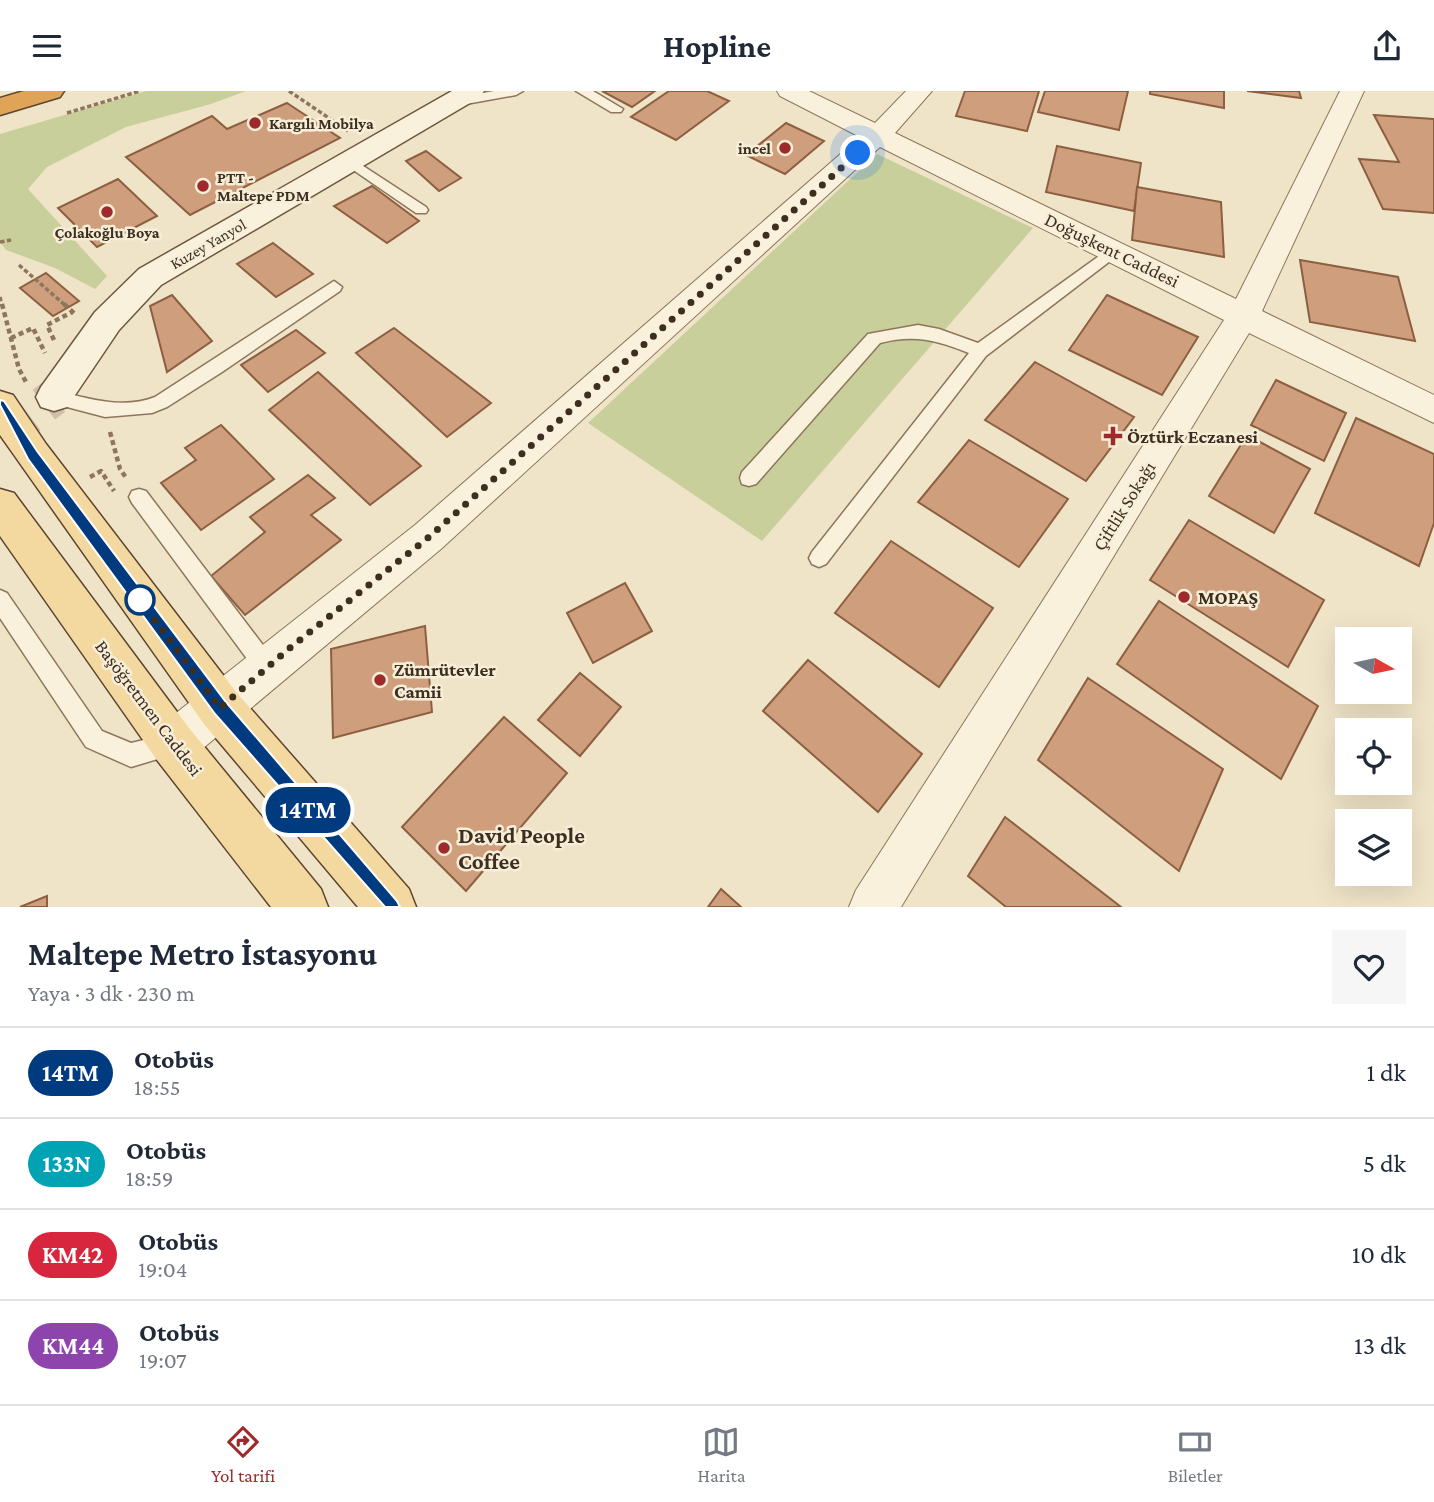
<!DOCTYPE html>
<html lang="tr">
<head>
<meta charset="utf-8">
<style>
  body { margin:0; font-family:"Crimson Pro",serif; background:#f6f6f7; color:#1f2937; height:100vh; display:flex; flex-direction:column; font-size:26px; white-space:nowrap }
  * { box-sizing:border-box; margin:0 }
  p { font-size:23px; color:#747a83 }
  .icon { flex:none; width:38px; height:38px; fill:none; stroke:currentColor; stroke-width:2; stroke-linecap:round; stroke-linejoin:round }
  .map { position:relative; height:816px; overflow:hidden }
  .details { display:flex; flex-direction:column; background:#fff; flex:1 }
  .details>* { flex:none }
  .badge { padding:0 14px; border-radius:23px; font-size:24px; line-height:46px }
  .needle { width:46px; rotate:99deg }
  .buttons { position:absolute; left:1335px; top:536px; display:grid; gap:14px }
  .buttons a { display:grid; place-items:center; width:77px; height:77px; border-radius:0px; background:#fff; box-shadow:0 7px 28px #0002; font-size:35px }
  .you { position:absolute; width:35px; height:35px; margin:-18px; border:5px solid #fff; border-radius:50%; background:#1a73e8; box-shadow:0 0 0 10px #1a73e833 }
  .map>.badge { position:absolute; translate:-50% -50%; box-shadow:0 0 0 4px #fff }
  .round { display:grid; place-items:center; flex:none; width:74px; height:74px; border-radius:0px; background:#f6f6f7 }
  .headline { display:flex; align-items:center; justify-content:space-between; height:119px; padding:0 28px }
  h1 { font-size:33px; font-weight:700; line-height:52px }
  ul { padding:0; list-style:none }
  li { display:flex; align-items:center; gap:21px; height:91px; padding:0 28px; border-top:2px solid #e0e1e3 }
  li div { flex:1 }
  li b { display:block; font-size:26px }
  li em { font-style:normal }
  li .badge { min-width:77px; font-weight:700; text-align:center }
  header { display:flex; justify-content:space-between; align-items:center; height:91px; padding:0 28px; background:#fff; font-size:32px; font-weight:700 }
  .menu { display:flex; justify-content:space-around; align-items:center; height:98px; border-top:2px solid #e0e1e3; background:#fff; font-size:19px; color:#747a83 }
  .menu a { display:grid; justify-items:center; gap:4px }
  .menu .current { color:#9e2a2b }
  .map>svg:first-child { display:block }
</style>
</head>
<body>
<header><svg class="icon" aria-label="menu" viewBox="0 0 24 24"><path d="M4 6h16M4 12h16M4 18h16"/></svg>Hopline<svg class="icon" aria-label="share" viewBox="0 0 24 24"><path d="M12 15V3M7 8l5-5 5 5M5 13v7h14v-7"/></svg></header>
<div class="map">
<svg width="1434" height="816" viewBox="0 0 1434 816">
  <rect width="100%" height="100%" fill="#f0e4c8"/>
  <g fill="#c9cf9b">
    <path d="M146,0H246L211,13L126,36L47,76L28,98L107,185L95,198L55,177L6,159L0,151V43Z"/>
    <path d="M877,63L1033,137L762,450L588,332Z"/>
  </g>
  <g fill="#cf9f7d" stroke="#8d5f41" stroke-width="2">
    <path d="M602,0H655L632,16Z"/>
    <path d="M669,0H707L729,10L676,49L631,26Z"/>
    <path d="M965,0H1039L1027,40L956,25Z"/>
    <path d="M1045,0H1128L1119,39L1038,21Z"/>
    <path d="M1150,0H1224V17L1150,3Z"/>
    <path d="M1247,0H1299L1301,7Z"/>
    <path d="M287,12L340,47L190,124L126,66L212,25L227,38Z"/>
    <path d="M1374,24L1434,28V122L1383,118L1359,68L1399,71Z"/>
    <path d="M786,32L824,50L785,83L746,64Z"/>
    <path d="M1057,55L1141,72L1134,120L1046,101Z"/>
    <path d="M426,60L461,87L439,100L406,70Z"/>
    <path d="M118,88L157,125L97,156L58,117Z"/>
    <path d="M372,95L419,130L387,152L334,115Z"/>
    <path d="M1137,96L1221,111L1224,166L1132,149Z"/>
    <path d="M273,152L313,183L276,206L237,173Z"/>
    <path d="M1300,169L1398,186L1415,250L1310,231Z"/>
    <path d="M46,182L79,210L53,225L20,197Z"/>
    <path d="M172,204L212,250L167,281L150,215Z"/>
    <path d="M1107,204L1198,246L1162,304L1069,259Z"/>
    <path d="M394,237L491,312L447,346L356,262Z"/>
    <path d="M296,239L325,262L268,301L241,274Z"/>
    <path d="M1035,271L1134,326L1086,390L985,329Z"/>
    <path d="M318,281L421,375L370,414L269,319Z"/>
    <path d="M1276,289L1346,322L1324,370L1251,334Z"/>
    <path d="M1356,327L1434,363V432L1419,475L1315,422Z"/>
    <path d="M221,334L274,388L201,439L161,392L196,369L185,357Z"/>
    <path d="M1247,344L1310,378L1274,442L1209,405Z"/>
    <path d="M969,349L1068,408L1019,476L918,411Z"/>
    <path d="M308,384L335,407L311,424L341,449L245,524L211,485L265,441L250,426Z"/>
    <path d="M1189,429L1324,509L1288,576L1150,489Z"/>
    <path d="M891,450L993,517L939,596L835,522Z"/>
    <path d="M625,492L652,540L593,572L567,522Z"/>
    <path d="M1159,510L1318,615L1281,688L1117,573Z"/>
    <path d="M425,535L432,621L333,647L331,558Z"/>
    <path d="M808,569L922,663L878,721L763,620Z"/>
    <path d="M580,582L621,616L580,665L538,629Z"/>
    <path d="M1088,587L1223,678L1179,780L1038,669Z"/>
    <path d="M504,626L567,682L466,800L402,736Z"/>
    <path d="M1005,726L1121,816H1006L968,785Z"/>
    <path d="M721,798L741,816H708Z"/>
    <path d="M47,805V816H20Z"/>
  </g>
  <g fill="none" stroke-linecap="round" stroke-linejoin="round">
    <path stroke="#ccc0a6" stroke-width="37" stroke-dasharray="37 18" stroke-linecap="butt" d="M0,347L54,306"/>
    <defs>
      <g id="lane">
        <path d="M494,0H523L516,4L455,15L448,11L455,7Z"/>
        <path d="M576,0H593L623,18L621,21H611Z"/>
        <path d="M351,67L426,116L428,119L426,122H416L346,74L344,71Z"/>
        <path d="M1113,155L1118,156L1121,160L1118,164L986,265L826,473L819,476L812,473L809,467L812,461L969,262C937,249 914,243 880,252L756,393L749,395L742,393L740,387L742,381L868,243L918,234L939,238L978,252Z"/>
        <path d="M334,190L342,196L340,200L222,281L167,316L152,322L105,326L48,311L45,306L48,301L54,299C87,307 122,319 155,306Z"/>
        <path d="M139,398L146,400L275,570L278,577L275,584L267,587L259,584L132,412L129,406L132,400Z"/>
        <path d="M0,499L7,502L102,640L131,652L173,642L181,645L184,653L181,661L131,676L86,656L0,527Z"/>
      </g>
      <path id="street" d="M777,0H809L875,32L906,0H932L895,42L1236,208L1340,0H1364L1262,220L1434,304V332L1249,242L901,816H849L856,799L1224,229L880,56L441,458L189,669L173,675L157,669L151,653L157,637L415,434L860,46L780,5Z"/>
      <path id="secondary" d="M452,0H484L480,6L161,194L119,239L67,316L54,320L41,316L36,306L41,296L95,221L139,178Z"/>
      <g id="primary">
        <path d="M0,300L13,304L46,353L236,601L409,798L416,816H358L204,633L0,344Z"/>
        <path d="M0,398L14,402L189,637L321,798L328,816H271L157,669L0,445Z"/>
      </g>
      <path id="highway" d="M24,0H64L60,6L0,24V7Z"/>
    </defs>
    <use href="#lane" stroke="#8d765c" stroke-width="3"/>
    <use href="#street" stroke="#8d765c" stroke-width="2"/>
    <use href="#secondary" stroke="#6f573f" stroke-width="3"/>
    <use href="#primary" stroke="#5b4430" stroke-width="3"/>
    <use href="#highway" stroke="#5b4430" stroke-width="3"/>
    <g stroke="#8d765c" stroke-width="3.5" stroke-dasharray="4.5 2.5" stroke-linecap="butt">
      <path d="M289,0L348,40"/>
      <path d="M67,22L140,0"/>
      <path d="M0,151L11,149"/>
      <path d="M19,174L66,215"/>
      <path d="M0,206L2,215"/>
    </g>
    <g stroke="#8d765c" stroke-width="4.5" stroke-dasharray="5 3.5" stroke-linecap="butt">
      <path d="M2,213L19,278L26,291"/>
      <path d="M64,213L76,224"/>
      <path d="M11,247L33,237L45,262"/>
      <path d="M54,249L47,234L72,221"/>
      <path d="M110,341L120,378L127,388"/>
      <path d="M90,386L101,380L114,400"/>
    </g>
    <use href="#lane" fill="#faf1dc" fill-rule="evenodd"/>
    <use href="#street" fill="#faf1dc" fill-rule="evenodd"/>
    <use href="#secondary" fill="#faf1dc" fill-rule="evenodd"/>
    <use href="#primary" fill="#f3d9a0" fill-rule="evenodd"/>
    <use href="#highway" fill="#e0a458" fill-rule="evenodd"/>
  </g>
  <path fill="#003b80" stroke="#fff" stroke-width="2" d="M0,309L4,310L37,360L226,611L397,810L400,816H385L215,623L28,368L0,314Z"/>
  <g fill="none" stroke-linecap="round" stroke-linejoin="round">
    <path stroke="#3d2e20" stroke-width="7" stroke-dasharray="0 12.6" d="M140,509L220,617L291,556L429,446L858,62"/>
  </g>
  <g fill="#9e2a2b" stroke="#f7eed8" stroke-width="2.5">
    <circle cx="255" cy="32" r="7"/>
    <circle cx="785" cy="57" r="7"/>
    <circle cx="203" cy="95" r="7"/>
    <circle cx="107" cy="121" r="7"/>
    <path d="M1109.5 334.5h7v7h7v7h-7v7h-7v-7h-7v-7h7z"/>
    <circle cx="1184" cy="506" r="7"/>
    <circle cx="380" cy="589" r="7"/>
    <circle cx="444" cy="757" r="7"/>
  </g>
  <circle fill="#fff" stroke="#003b80" stroke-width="3.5" cx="140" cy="509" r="14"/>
  <g text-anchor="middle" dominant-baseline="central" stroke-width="5" stroke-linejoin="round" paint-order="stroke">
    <g font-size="16" font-weight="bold" fill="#3d2e20" stroke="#f7eed8" text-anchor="start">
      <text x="269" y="32">Kargılı Mobilya</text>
      <text x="771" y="57" text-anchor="end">incel</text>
      <text x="217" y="86">PTT -<tspan x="217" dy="18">Maltepe PDM</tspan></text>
      <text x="107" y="141" text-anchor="middle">Çolakoğlu Boya</text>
    </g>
    <g font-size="16" fill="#3d2e20" stroke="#f7eed8">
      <text transform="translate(208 153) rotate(-30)">Kuzey Yanyol</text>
    </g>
    <g font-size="19" fill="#3d2e20" stroke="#f7eed8">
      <text transform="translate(1112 159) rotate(26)">Doğuşkent Caddesi</text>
      <text transform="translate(1124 415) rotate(-58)">Çiftlik Sokağı</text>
      <text transform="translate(149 617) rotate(53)">Başöğretmen Caddesi</text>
    </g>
    <g font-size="19" font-weight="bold" fill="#3d2e20" stroke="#f7eed8" text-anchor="start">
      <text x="1127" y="345">Öztürk Eczanesi</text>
      <text x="1198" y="506">MOPAŞ</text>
      <text x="394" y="578">Zümrütevler<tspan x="394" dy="22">Camii</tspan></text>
    </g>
    <g font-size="23" font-weight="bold" fill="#3d2e20" stroke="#f7eed8" text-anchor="start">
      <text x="458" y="744">David People<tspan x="458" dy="26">Coffee</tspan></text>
    </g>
  </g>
</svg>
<div class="buttons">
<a><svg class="needle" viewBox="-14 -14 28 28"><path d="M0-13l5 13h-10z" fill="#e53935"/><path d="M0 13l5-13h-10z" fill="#747a83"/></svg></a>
<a><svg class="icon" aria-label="locate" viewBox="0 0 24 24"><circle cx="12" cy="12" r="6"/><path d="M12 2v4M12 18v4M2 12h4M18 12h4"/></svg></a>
<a><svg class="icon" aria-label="layers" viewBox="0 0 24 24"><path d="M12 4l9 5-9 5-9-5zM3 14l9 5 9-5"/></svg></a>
</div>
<div class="you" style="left:858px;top:62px"></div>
<b class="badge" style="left:308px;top:719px;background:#003b80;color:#fff">14TM</b>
</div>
<section class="details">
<div class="headline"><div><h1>Maltepe Metro İstasyonu</h1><p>Yaya · 3 dk · 230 m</p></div><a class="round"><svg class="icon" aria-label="heart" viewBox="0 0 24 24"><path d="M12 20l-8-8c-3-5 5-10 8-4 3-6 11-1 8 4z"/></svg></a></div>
<ul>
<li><span class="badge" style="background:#003b80;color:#fff">14TM</span><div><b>Otobüs</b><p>18:55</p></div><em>1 dk</em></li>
<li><span class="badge" style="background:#00a3b4;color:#fff">133N</span><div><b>Otobüs</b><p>18:59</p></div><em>5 dk</em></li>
<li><span class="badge" style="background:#d7263d;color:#fff">KM42</span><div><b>Otobüs</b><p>19:04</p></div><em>10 dk</em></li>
<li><span class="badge" style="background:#8e44ad;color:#fff">KM44</span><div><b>Otobüs</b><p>19:07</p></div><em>13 dk</em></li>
</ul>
</section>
<nav class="menu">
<a class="current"><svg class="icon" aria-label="directions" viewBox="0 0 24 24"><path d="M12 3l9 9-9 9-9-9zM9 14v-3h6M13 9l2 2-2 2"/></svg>Yol tarifi</a>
<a><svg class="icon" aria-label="map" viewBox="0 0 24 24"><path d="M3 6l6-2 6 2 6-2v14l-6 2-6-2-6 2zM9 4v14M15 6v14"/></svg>Harita</a>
<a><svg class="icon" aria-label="tickets" viewBox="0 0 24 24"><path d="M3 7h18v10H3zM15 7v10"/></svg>Biletler</a>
</nav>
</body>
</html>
